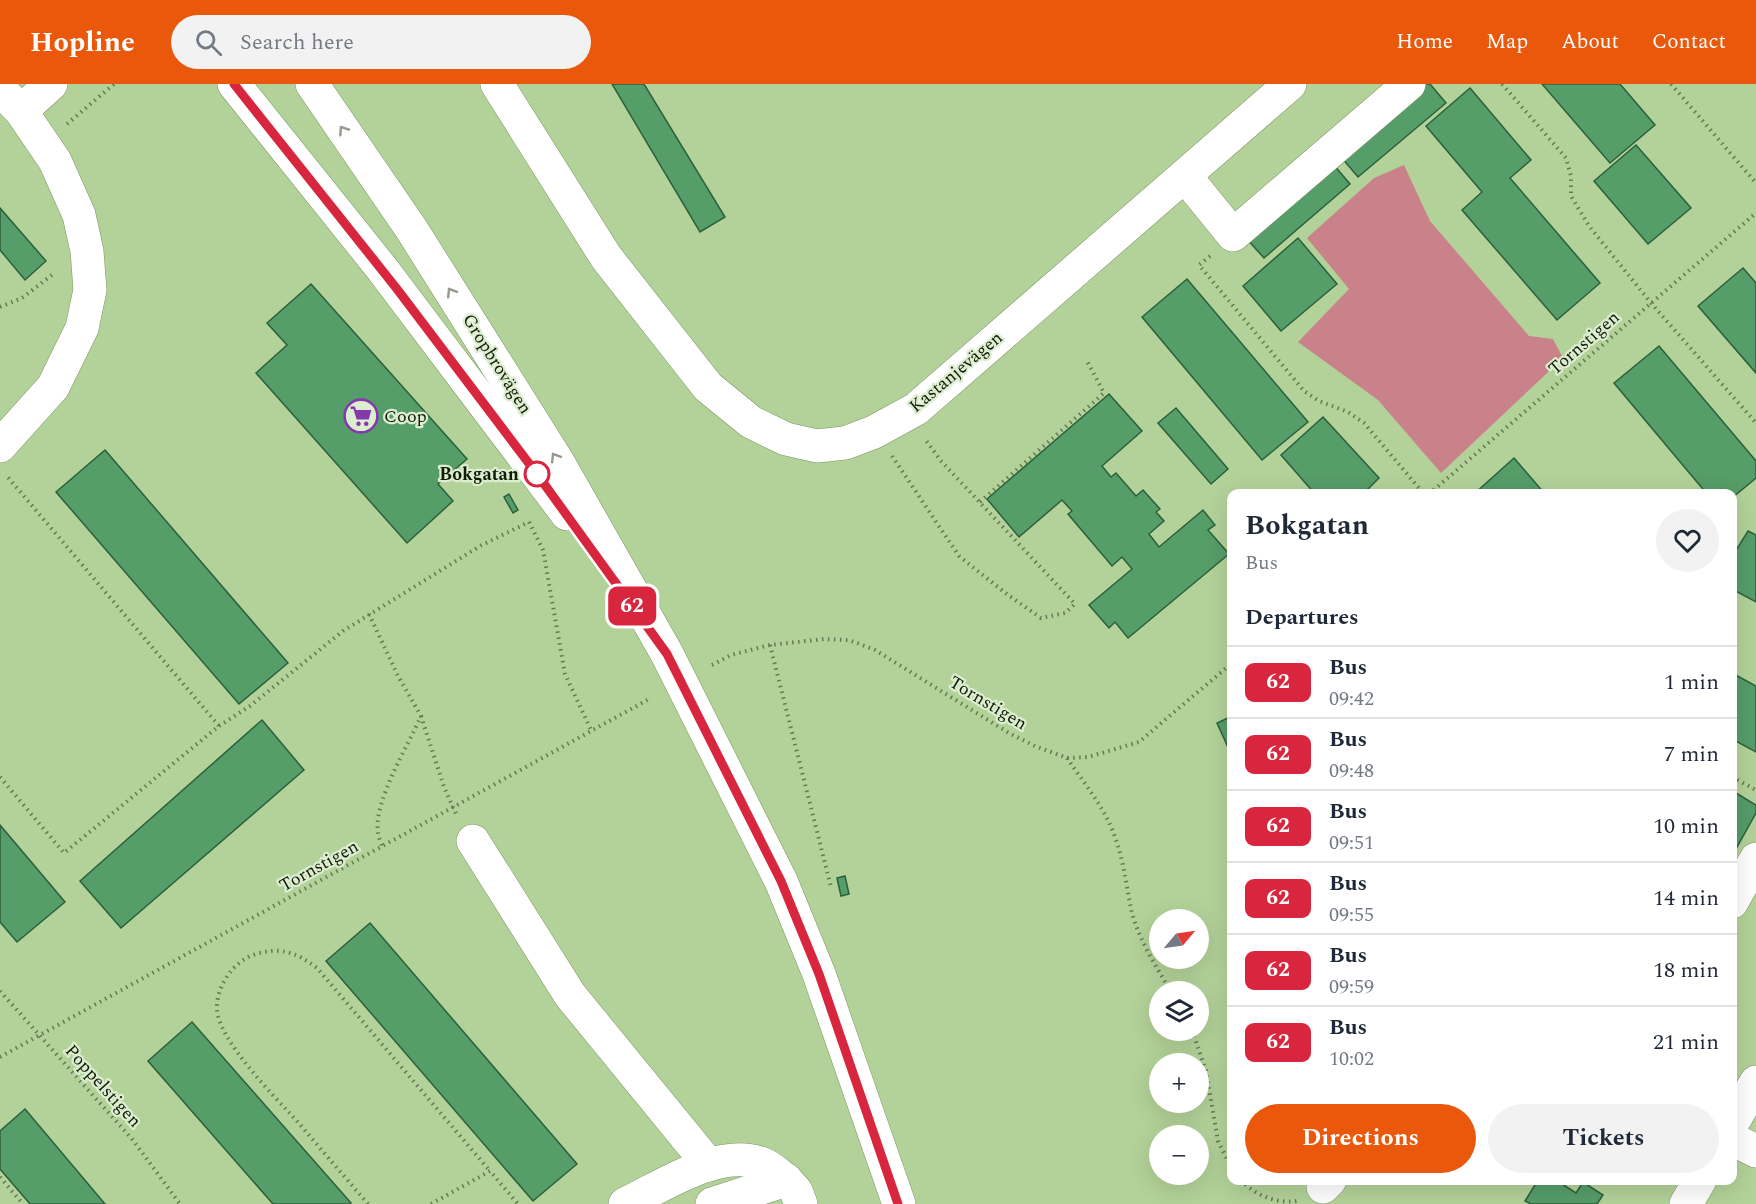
<!DOCTYPE html>
<html lang="en">
<head>
<meta charset="utf-8">
<style>
  body { margin:0; font-family:Spectral,serif; background:#f2f2f3; color:#1f2937; height:100vh; display:flex; flex-direction:column; font-size:22px; white-space:nowrap }
  * { box-sizing:border-box; margin:0 }
  p { font-size:20px; color:#747a83 }
  .icon { flex:none; width:33px; height:33px; fill:none; stroke:currentColor; stroke-width:2; stroke-linecap:round; stroke-linejoin:round }
  .map { position:relative; flex:1; overflow:hidden }
  .details { position:absolute; left:1227px; top:405px; width:510px; height:696px; display:flex; flex-direction:column; background:#fff; border-radius:12px; box-shadow:0 6px 24px #0002 }
  .details>* { flex:none }
  .badge { padding:0 12px; border-radius:9px; font-size:21px; line-height:39px }
  .needle { width:39px; rotate:61deg }
  .tools { position:absolute; left:1149px; top:825px; display:grid; gap:12px }
  .tools a { display:grid; place-items:center; width:60px; height:60px; border-radius:50%; background:#fff; box-shadow:0 6px 24px #0002; font-size:30px }
  .map>.badge { position:absolute; translate:-50% -50%; box-shadow:0 0 0 3px #fff }
  h2 { padding:0 18px; font-size:22px; line-height:54px }
  .round { display:grid; place-items:center; flex:none; width:63px; height:63px; border-radius:32px; background:#f2f2f3 }
  .headline { display:flex; align-items:center; justify-content:space-between; height:102px; padding:0 18px }
  h1 { font-size:28px; font-weight:700; line-height:45px }
  .button { display:flex; gap:12px; margin-top:auto; padding:12px 18px }
  .button a { flex:1; height:69px; border-radius:36px; background:#ea580c; color:#fff; font-size:24px; font-weight:700; line-height:69px; text-align:center }
  .button a+a { background:#f2f2f3; color:#1f2937 }
  ul { padding:0; list-style:none }
  li { display:flex; align-items:center; gap:18px; height:72px; padding:0 18px; border-top:2px solid #e0e1e3 }
  li div { flex:1 }
  li b { display:block; font-size:22px }
  li em { font-style:normal }
  li .badge { min-width:66px; font-weight:700; text-align:center }
  header { display:flex; align-items:center; gap:36px; box-sizing:border-box; height:84px; padding:0 30px; background:#ea580c; color:#fff }
  header strong { font-size:28px }
  nav { display:flex; gap:33px; margin-inline-start:auto; font-size:21px }
  .search { width:420px; height:54px; background:#f2f2f3; display:flex; align-items:center; gap:15px; box-sizing:border-box; padding:0 21px; border-radius:33px; color:#747a83; font-size:22px }
  .map>svg:first-child { display:block }
</style>
</head>
<body>
<header>
<strong>Hopline</strong>
<div class="search"><svg class="icon" aria-label="search" viewBox="0 0 24 24"><circle cx="10" cy="10" r="6"/><path d="M15 15l6 6"/></svg>Search here</div>
<nav><a>Home</a><a>Map</a><a>About</a><a>Contact</a></nav>
</header>
<div class="map">
<svg width="1756" height="1120" viewBox="0 0 1756 1120">
  <rect width="100%" height="100%" fill="#b3d299"/>
  <path fill="#c9818a" d="M1404,81L1430,137L1529,252L1553,255L1563,274L1441,389L1378,316L1298,258L1349,205L1307,154L1374,94Z"/>
  <g fill="#559d69" stroke="#2c603b" stroke-width="1.5">
    <path d="M612,0H644L725,133L700,148Z"/>
    <path d="M1426,0H1430L1446,19L1358,93L1341,73Z"/>
    <path d="M1542,0H1620L1655,41L1610,79Z"/>
    <path d="M1470,4L1531,76L1510,94L1600,199L1557,236L1462,126L1482,108L1426,42Z"/>
    <path d="M1636,61L1691,124L1648,160L1594,97Z"/>
    <path d="M1333,80L1350,100L1264,174L1246,154Z"/>
    <path d="M0,124L46,177L25,196L0,166Z"/>
    <path d="M1298,154L1337,200L1281,247L1243,202Z"/>
    <path d="M1743,184L1756,199V289L1698,222Z"/>
    <path d="M1187,195L1308,338L1262,376L1142,233Z"/>
    <path d="M311,200L467,375L438,400L453,417L407,459L256,289L287,261L267,239Z"/>
    <path d="M1659,262L1756,377V394L1732,414V410H1707L1614,299Z"/>
    <path d="M1109,310L1142,347L1102,382L1111,393L1116,389L1136,412L1143,406L1160,425L1156,428L1164,437L1149,450L1159,463L1203,426L1215,441L1208,446L1229,470L1128,554L1115,538L1109,544L1089,521L1132,485L1122,473L1112,482L1068,430L1072,427L1062,416L1019,453L987,415Z"/>
    <path d="M1176,324L1228,385L1211,400L1158,339Z"/>
    <path d="M1323,333L1379,394L1363,410H1315L1281,371Z"/>
    <path d="M105,366L288,579L239,620L56,408Z"/>
    <path d="M1514,374L1545,410H1474Z"/>
    <path d="M509,410L518,426L513,429L504,413Z"/>
    <path d="M1748,447L1756,451V518L1732,505V473Z"/>
    <path d="M1732,589L1756,602V668L1732,655Z"/>
    <path d="M1232,632V672L1217,639Z"/>
    <path d="M262,636L304,686L121,844L80,797Z"/>
    <path d="M1736,709L1756,721V729L1732,772V715Z"/>
    <path d="M0,741L65,818L17,858L0,838Z"/>
    <path d="M845,792L849,810L841,812L837,794Z"/>
    <path d="M370,839L577,1080L533,1117L326,877Z"/>
    <path d="M192,938L351,1119L350,1120H273L148,977Z"/>
    <path d="M25,1025L105,1120H30L0,1085V1047Z"/>
    <path d="M1538,1096H1556L1576,1109L1583,1098L1603,1111L1597,1120H1531L1525,1117Z"/>
  </g>
  <g fill="none" stroke-linecap="round" stroke-linejoin="round">
    <defs>
      <g id="minor">
        <path d="M234,0L383,186L567,430"/>
        <path d="M312,0L412,146L558,378L667,570L781,797L819,890L899,1120"/>
        <path d="M497,0L606,173L708,303L751,338L786,355L817,362L845,359L874,348L916,325L1290,0"/>
        <path d="M0,5L21,27L55,77L79,131L87,167L90,206L82,244L53,303L0,362"/>
        <path d="M21,27L51,0"/>
        <path d="M1185,92L1233,151L1409,0"/>
        <path d="M473,757L570,911L709,1081"/>
        <path d="M1732,818L1756,775"/>
        <path d="M1732,1040L1756,998"/>
        <path d="M1732,1055L1756,1067"/>
        <path d="M1323,1103L1330,1096"/>
        <path d="M625,1120C663,1102 719,1063 763,1080C771,1083 779,1091 786,1096"/>
        <path d="M712,1120L786,1096L796,1107L801,1120"/>
        <path d="M1686,1120L1700,1096"/>
      </g>
    </defs>
    <use href="#minor" stroke="#799660" stroke-width="34"/>
    <g stroke="#647a52" stroke-width="4" stroke-dasharray="1.5 4.5" stroke-linecap="butt">
      <path d="M1502,0L1566,74L1571,92V112L1589,142L1651,219L1756,339"/>
      <path d="M1671,0L1756,99"/>
      <path d="M67,40L114,0"/>
      <path d="M1210,172L1199,181L1304,307L1319,317L1348,328L1364,339L1424,410"/>
      <path d="M0,223L22,214L52,191"/>
      <path d="M892,372L959,472L1008,511L1041,534L1065,529L1075,520L941,377L925,355"/>
      <path d="M1429,410L1756,129"/>
      <path d="M980,418L1104,309L1087,277"/>
      <path d="M529,438L543,466L565,590L591,646"/>
      <path d="M369,530L398,592L421,632C409,660 373,718 378,748C378,753 381,758 382,762"/>
      <path d="M770,561L831,803"/>
      <path d="M712,581L731,571L770,561L824,555L849,556L875,566L1009,649L1035,662L1067,674L1088,673L1139,658L1232,579"/>
      <path d="M421,632L444,703L457,732"/>
      <path d="M219,642L250,622L343,547L480,462L529,438"/>
      <path d="M1067,674C1084,699 1105,724 1115,753C1123,775 1126,798 1130,820C1136,852 1155,880 1171,908"/>
      <path d="M0,693L64,769L219,642L6,391"/>
      <path d="M1732,693L1756,706"/>
      <path d="M0,907L132,1055L180,1120"/>
      <path d="M1192,946L1206,987L1218,1057L1232,1085"/>
      <path d="M0,973L651,614"/>
      <path d="M0,1093L23,1120"/>
      <path d="M1241,1096C1255,1111 1276,1120 1297,1117"/>
      <path d="M368,1120C344,1092 320,1064 296,1036C275,1013 218,956 217,925C216,903 233,878 253,871C279,862 296,868 317,884L490,1087"/>
      <path d="M431,1120L490,1087L518,1120"/>
    </g>
    <use href="#minor" stroke="#fff" stroke-width="33"/>
  </g>
  <defs><path id="oneway-chevron" d="M-2-3.5L2.5 0L-2 3.5" fill="none" stroke-width="1.6" stroke-linecap="round" stroke-linejoin="round" transform="scale(1.5)"/></defs>
  <g stroke="#94998f">
    <use href="#oneway-chevron" transform="translate(343 46) rotate(-124)"/>
    <use href="#oneway-chevron" transform="translate(451 208) rotate(-122)"/>
    <use href="#oneway-chevron" transform="translate(555 373) rotate(-122)"/>
  </g>
  <g fill="none" stroke-linecap="round" stroke-linejoin="round">
    <defs>
      <path id="line" d="M234,0L397,205L537,390L667,570L781,797L819,890L898,1120"/>
    </defs>
    <use href="#line" stroke="#fff" stroke-width="14"/>
    <use href="#line" stroke="#d7263d" stroke-width="9"/>
  </g>
  <defs>
    <symbol id="supermarket-ring" viewBox="-11 -11 22 22"><circle r="9.5" fill="#ddedd0" stroke="#843aad" stroke-width="1.5"/><path d="M-6-5.5h2.5l.6 2H6L4.5 2H-2.5L-4.4-4H-6ZM-1.5 3.2a1.3 1.3 0 1 0 .1 0ZM3 3.2a1.3 1.3 0 1 0 .1 0Z" fill="#843aad"/></symbol>
  </defs>
  <g fill-rule="evenodd">
    <use href="#supermarket-ring" x="342" y="313" width="38" height="38"/>
  </g>
  <circle fill="#fff" stroke="#d7263d" stroke-width="3" cx="537" cy="390" r="12"/>
  <g text-anchor="middle" dominant-baseline="central" stroke-width="4.5" stroke-linejoin="round" paint-order="stroke">
    <g font-size="18" fill="#111c07" stroke="#ddedd0">
      <text transform="translate(1584 259) rotate(-41)">Tornstigen</text>
      <text transform="translate(497 280) rotate(58)">Gropbrovägen</text>
      <text transform="translate(956 288) rotate(-40)">Kastanjevägen</text>
      <text transform="translate(988 619) rotate(31)">Tornstigen</text>
      <text transform="translate(319 782) rotate(-29)">Tornstigen</text>
      <text transform="translate(103 1002) rotate(48)">Poppelstigen</text>
    </g>
    <g font-size="18" fill="#111c07" stroke="#ddedd0" text-anchor="start">
      <text x="384" y="332">Coop</text>
    </g>
    <g font-size="18" font-weight="bold" fill="#111c07" stroke="#ddedd0" text-anchor="end">
      <text x="519" y="390">Bokgatan</text>
    </g>
  </g>
</svg>
<div class="tools">
<a><svg class="needle" viewBox="-14 -14 28 28"><path d="M0-13l5 13h-10z" fill="#e53935"/><path d="M0 13l5-13h-10z" fill="#747a83"/></svg></a>
<a><svg class="icon" aria-label="layers" viewBox="0 0 24 24"><path d="M12 4l9 5-9 5-9-5zM3 14l9 5 9-5"/></svg></a>
<a>+</a>
<a>−</a>
</div>
<b class="badge" style="left:632px;top:522px;background:#d7263d;color:#fff">62</b>
<section class="details">
<div class="headline"><div><h1>Bokgatan</h1><p>Bus</p></div><a class="round"><svg class="icon" aria-label="heart" viewBox="0 0 24 24"><path d="M12 20l-8-8c-3-5 5-10 8-4 3-6 11-1 8 4z"/></svg></a></div>
<h2>Departures</h2>
<ul>
<li><span class="badge" style="background:#d7263d;color:#fff">62</span><div><b>Bus</b><p>09:42</p></div><em>1 min</em></li>
<li><span class="badge" style="background:#d7263d;color:#fff">62</span><div><b>Bus</b><p>09:48</p></div><em>7 min</em></li>
<li><span class="badge" style="background:#d7263d;color:#fff">62</span><div><b>Bus</b><p>09:51</p></div><em>10 min</em></li>
<li><span class="badge" style="background:#d7263d;color:#fff">62</span><div><b>Bus</b><p>09:55</p></div><em>14 min</em></li>
<li><span class="badge" style="background:#d7263d;color:#fff">62</span><div><b>Bus</b><p>09:59</p></div><em>18 min</em></li>
<li><span class="badge" style="background:#d7263d;color:#fff">62</span><div><b>Bus</b><p>10:02</p></div><em>21 min</em></li>
</ul>
<div class="button"><a>Directions</a><a>Tickets</a></div>
</section>
</div>
</body>
</html>
